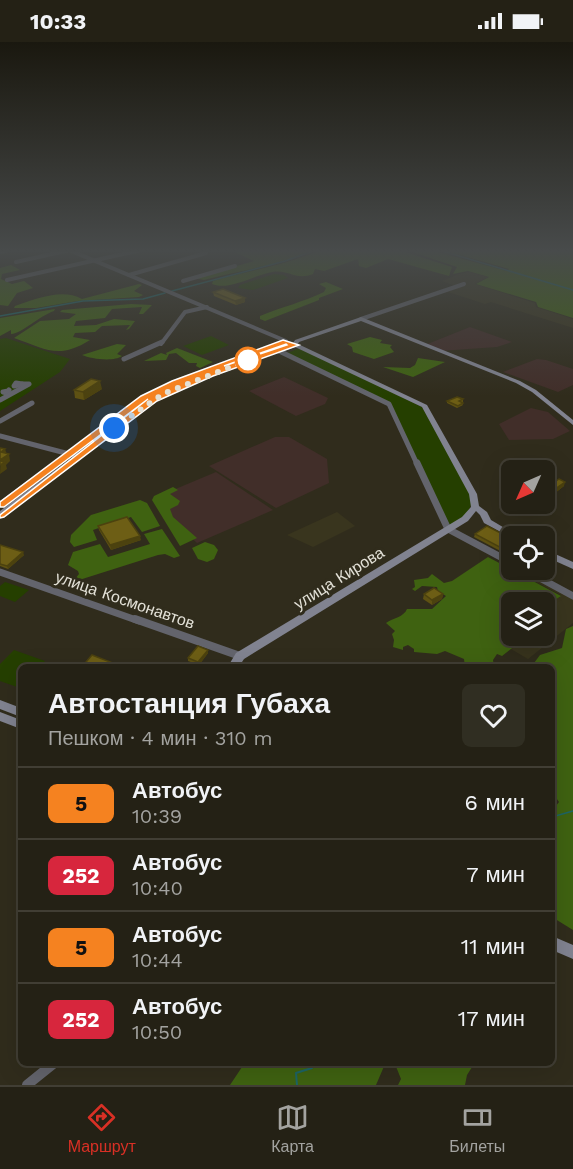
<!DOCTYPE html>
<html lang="ru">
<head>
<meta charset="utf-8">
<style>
  body { margin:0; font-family:"Work Sans",sans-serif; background:#302e22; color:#f1f3f6; height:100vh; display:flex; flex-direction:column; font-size:22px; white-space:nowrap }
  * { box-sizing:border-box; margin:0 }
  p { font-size:20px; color:#a3a3a0 }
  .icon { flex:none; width:33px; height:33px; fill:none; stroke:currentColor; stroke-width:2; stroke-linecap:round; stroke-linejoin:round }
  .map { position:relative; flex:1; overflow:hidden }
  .sheet { position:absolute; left:18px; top:622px; width:537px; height:402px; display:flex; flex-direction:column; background:#242115; border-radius:9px; box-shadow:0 6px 24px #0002,0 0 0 2px #413e34 }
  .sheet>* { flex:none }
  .badge { padding:0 12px; border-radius:9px; font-size:21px; line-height:39px }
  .needle { width:39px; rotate:225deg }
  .tools { position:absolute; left:501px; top:418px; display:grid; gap:12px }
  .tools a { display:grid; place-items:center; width:54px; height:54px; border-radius:9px; background:#242115; box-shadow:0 6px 24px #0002,0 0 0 2px #413e34; font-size:30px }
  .you { position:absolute; width:30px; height:30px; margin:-15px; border:4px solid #fff; border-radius:50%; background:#1a73e8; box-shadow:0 0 0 9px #1a73e833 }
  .map>.badge { position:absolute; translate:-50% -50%; box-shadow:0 0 0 3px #fff }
  .round { display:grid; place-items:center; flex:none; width:63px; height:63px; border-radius:9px; background:#302e22 }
  .overview { display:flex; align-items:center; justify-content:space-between; height:102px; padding:0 30px }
  h1 { font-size:28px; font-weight:700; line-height:45px }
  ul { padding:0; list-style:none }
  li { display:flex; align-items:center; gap:18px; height:72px; padding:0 30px; border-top:2px solid #413e34 }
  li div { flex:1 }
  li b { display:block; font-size:22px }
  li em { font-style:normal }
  li .badge { min-width:66px; font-weight:700; text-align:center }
  .status { display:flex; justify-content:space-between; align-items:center; height:42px; padding:0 30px; background:#242115; direction:ltr }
  .status svg { height:16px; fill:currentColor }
  .menu { display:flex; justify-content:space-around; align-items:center; height:84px; border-top:2px solid #413e34; background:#242115; font-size:16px; color:#a3a3a0 }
  .menu a { display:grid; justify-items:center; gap:3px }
  .menu .active { color:#d93025 }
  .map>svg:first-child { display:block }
</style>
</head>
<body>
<div class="status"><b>10:33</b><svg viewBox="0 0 49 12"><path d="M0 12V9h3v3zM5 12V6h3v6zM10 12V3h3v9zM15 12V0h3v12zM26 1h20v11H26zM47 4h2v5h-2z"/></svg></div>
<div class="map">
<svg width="573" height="1043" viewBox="0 0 573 1043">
  <rect width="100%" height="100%" fill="#302c1c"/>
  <g fill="#39351e">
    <path d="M469,230L488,235L475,242L535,261L536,265L573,277V286L491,260L485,262L448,250L458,245L442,239L459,232Z"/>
    <path d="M337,470L355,484L313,505L287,493Z"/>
    <path d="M513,528H525L570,551L573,550V581L528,617L511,607L523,598V594H544L545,564L561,553Z"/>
  </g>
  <g fill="#412e29">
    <path d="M470,285L512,300L497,305L440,309L425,303Z"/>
    <path d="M537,317L546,318L573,327V343L558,350L503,330Z"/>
    <path d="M284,335L328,356L325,362L296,374L249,349Z"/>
    <path d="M531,366L548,370L570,389L553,397L509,398L499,382Z"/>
    <path d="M275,395H289L327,417L329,441L276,466L209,424Z"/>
    <path d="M216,430L273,468L197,501L165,471L154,456Z"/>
  </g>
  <g fill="#253f00">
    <path d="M274,232L284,233L288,236L253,248L238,246L240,243Z"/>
    <path d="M211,294L229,303L202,313L183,304Z"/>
    <path d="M6,296L70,317L60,330L0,369V297Z"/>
    <path d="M300,306L422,365L472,454C472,471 462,477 448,484L390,361L285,312Z"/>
    <path d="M5,540L29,548L15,560L0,554V544Z"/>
    <path d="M14,608L45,619L39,625L21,626L20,646L0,639V622Z"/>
  </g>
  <g fill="#3f6211">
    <path d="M230,208H312C278,224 240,228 204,238L195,236L254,219Z"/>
    <path d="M320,208H399L452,225L449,234L388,217L366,226L359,224L358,217L324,229L315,227L313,232C296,239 288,227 272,230C254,233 229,249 212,242L213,239C247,229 287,223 320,208Z"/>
    <path d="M406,208H430L507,229L509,227L443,208H573V276L538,265L536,260L476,242L489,235L468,229L453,232L457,225Z"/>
    <path d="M11,223L20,228L2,232L1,237L12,242L24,239L33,246L17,251L8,264L0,263V226Z"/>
    <path d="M326,240L343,247L319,256V258L265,279L260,277V274C282,265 303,260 324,250L326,246L319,242Z"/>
    <path d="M139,242L142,243L134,249L143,253L139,255L78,259L36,266H14L15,264C36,257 62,246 82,257Z"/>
    <path d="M131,262L152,263L143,272H139L142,265L112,267L105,276L76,279L74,284L96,283L114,277L135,279L129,287L126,288L130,283L102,284L95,290L75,291L73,295L90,298C58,318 46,307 14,296L40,279L69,277L76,272L60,270L62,268Z"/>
    <path d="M55,267L54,269C39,274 23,291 11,292V288L0,294V276Z"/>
    <path d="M370,295L382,298L380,301L392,303L390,305L394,310L374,317L353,310L352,305L347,302Z"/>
    <path d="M117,302L126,303L117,312L122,314C114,320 91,317 82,313Z"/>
    <path d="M177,306L213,320L200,326L196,324L197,321H189L176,311L169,312L166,318L144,319L161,311L167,313L166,311Z"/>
    <path d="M418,316L445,320L413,335L383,325L410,326L415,323Z"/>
    <path d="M173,445L178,448L170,452L180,459L178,463L170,467L173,475L197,496L180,504L152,458L154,454Z"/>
    <path d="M140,458L147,461L160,484L142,490L131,475L93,488L97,498L74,505L70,500L71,493L91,473Z"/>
    <path d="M162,487L180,514L174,516L165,512L158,513L76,539L75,537L79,532L78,529L68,523L73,510L100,502L108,515L150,502L144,492Z"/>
    <path d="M205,500L214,503L218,508L214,517L207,520L198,517L192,506Z"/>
    <path d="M488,515L561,554L545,564L544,561H512V594H523L524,597L502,614L497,612L493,618L494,625H465L464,617L445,609L437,612L414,610V607L408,603L403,605V608L393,605L394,598L392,592L395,589L386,581C393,576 404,575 407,567H432L446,554L438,549L437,545L422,544L415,549L412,547L415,545L414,538L428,536L432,532L444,541L452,539Z"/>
    <path d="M573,584V888L552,875V769L559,760L552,750V626L531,625L540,613L562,606L566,587Z"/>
    <path d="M244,1022C258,1022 273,1025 287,1022H385L376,1043H230Z"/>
    <path d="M395,1022H474L467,1033L465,1043H398L401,1037Z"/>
  </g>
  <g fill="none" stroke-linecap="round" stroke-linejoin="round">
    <g stroke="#1d6465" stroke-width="1.5">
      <path d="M439,208L573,248"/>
      <path d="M172,249L285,219L316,208"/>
      <path d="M0,274L83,259L143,257L165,251"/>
      <path d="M552,775L573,769"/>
    </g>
    <path stroke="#1d6465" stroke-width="2" d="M297,1043L296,1031L312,1026L315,1022"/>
    <g stroke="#63646c" stroke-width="4">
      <path d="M69,208L286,299"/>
      <path d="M0,210L9,208"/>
      <path d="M16,220L70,208"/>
      <path d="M129,233L206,211"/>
      <path d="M7,238L141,208"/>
      <path d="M183,239L235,224"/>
      <path d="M361,277L464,242"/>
      <path d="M161,302L185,270L207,265"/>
    </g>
    <g stroke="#63646c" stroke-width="5">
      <path d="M277,308L389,362L417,422"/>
      <path d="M124,317L162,300"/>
      <path d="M16,341L22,342L14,344Z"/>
      <path d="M8,349L3,350L7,351L9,348"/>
      <path d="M0,358L29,342H22"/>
      <path d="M0,379L32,361"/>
      <path d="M0,394L77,414"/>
    </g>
    <g stroke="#63646c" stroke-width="7">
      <path d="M417,421L448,487L512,521"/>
      <path d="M525,528L573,554"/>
      <path d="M0,530L139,579"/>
    </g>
    <path stroke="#63646c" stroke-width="8" d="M135,577L240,614"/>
    <path stroke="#63646c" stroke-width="10" d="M27,1043L53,1022"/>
    <g fill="#818390" fill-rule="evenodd">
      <path d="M361,275L520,339L536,348L573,378V383L532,350L516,341L361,279L299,300L298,302L427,363L477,452L479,464L487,470L491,478L520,495L512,496L484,481L480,473L476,469L468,479L244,617L238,626H227L236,611L462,475L471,465L469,452L422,365L295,305L212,333L156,358L3,475H0V469L152,356L208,331L292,303L295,298Z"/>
      <path d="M145,353L148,355L147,356L3,465H0V459Z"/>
      <path d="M544,507L573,520V527L544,514Z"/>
      <path d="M0,658L21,666V675L0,667Z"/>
      <path d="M0,670L21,678V687L0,679Z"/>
      <path d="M552,894L573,903V917L552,908Z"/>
    </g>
  </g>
  <g fill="#5e5112">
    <path d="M213,250L245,256V260L236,263L214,254Z"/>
    <path d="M102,347L84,358L75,356L74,348Z"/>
    <path d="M463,357V360H461L463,363L457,366L447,361V359Z"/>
    <path d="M564,444L551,454L545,451L546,446Z"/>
    <path d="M98,484L141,498L111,508L99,488Z"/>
    <path d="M475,492L512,497L506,512L474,495Z"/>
    <path d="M0,503L24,513L8,527L0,524Z"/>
    <path d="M424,552H443L442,557L432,563L423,557Z"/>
    <path d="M208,608V611L199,623L188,619V616Z"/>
  </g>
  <g fill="#4c420f">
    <path d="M245,256V260L236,263L235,259Z"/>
    <path d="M100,339L102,347L84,358L83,350Z"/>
    <path d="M5,407L7,413L9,412L10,419L6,423L7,427L0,432L1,410Z"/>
    <path d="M565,440L564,444L551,454L552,449Z"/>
    <path d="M140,494L141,498L111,508L110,503Z"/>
    <path d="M23,510L24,513L8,527L7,524Z"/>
    <path d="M443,552L442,557L432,563V558Z"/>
    <path d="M208,608V611L199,623L198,620Z"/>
  </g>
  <g fill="#6d5e15" stroke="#4c420f" stroke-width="1.5">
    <path d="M223,247L245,256L235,259L213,250Z"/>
    <path d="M91,337L100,339L83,350L74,348Z"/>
    <path d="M457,355L463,357L459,359L463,361L458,364L447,359Z"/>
    <path d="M0,406L5,407L1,410L9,412L0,418Z"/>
    <path d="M0,419L5,420L0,423Z"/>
    <path d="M559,437L565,440L552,449L546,446Z"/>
    <path d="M127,475L140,494L110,503L98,484Z"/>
    <path d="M487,484L512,497V506L507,509L475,492Z"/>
    <path d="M0,503L23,510L7,524L0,522Z"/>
    <path d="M434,546L443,552L432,558L424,552Z"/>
    <path d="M198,604L208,608L198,620L188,616Z"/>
    <path d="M92,613L118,623L116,626H81Z"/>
  </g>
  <linearGradient id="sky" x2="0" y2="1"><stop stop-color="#1a180f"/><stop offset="0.59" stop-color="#484b4b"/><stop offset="1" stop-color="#484b4b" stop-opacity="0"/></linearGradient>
  <rect width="573" height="354" fill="url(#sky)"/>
  <path fill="#f58220" stroke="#fff" stroke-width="1.5" fill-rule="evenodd" d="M283,298L299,303L213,334L157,359L4,475L0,476V473L148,357L4,465H0V460L141,354L172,339ZM286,302L287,303L224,324Z"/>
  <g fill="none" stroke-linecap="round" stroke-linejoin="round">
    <path stroke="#e3e1d7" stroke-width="6" stroke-dasharray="0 10.8" d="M114,386L163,352L248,318"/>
  </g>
  <circle fill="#fff" stroke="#f58220" stroke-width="3" cx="248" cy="318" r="12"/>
  <g text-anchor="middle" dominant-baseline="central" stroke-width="6" stroke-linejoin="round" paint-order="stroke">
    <g font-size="16" fill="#e3e1d7" stroke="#302c1c">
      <text transform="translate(339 536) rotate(-32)">улица Кирова</text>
      <text transform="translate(125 558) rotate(19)">улица Космонавтов</text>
    </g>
  </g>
</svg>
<div class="tools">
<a><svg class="needle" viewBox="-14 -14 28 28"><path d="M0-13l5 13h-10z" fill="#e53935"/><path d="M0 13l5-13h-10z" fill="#a3a3a0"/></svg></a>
<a><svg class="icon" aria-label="locate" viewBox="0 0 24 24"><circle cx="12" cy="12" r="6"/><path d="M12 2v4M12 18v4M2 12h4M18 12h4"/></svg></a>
<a><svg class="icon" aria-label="layers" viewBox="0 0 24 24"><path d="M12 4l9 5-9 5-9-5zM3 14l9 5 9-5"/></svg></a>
</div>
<div class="you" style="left:114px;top:386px"></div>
<section class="sheet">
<div class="overview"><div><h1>Автостанция Губаха</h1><p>Пешком · 4 мин · 310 m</p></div><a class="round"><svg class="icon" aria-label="heart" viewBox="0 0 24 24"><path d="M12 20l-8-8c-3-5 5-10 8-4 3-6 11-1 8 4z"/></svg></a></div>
<ul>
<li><span class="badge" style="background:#f58220;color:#111">5</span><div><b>Автобус</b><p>10:39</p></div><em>6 мин</em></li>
<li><span class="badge" style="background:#d7263d;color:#fff">252</span><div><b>Автобус</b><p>10:40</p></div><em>7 мин</em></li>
<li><span class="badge" style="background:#f58220;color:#111">5</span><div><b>Автобус</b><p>10:44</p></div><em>11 мин</em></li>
<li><span class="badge" style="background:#d7263d;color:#fff">252</span><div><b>Автобус</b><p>10:50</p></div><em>17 мин</em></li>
</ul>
</section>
</div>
<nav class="menu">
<a class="active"><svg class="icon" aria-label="directions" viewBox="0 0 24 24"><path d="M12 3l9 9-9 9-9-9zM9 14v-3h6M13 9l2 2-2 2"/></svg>Маршрут</a>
<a><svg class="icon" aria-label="map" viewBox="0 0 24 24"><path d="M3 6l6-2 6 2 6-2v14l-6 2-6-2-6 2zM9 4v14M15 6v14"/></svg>Карта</a>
<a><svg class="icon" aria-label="tickets" viewBox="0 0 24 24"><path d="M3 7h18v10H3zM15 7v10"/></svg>Билеты</a>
</nav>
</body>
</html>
